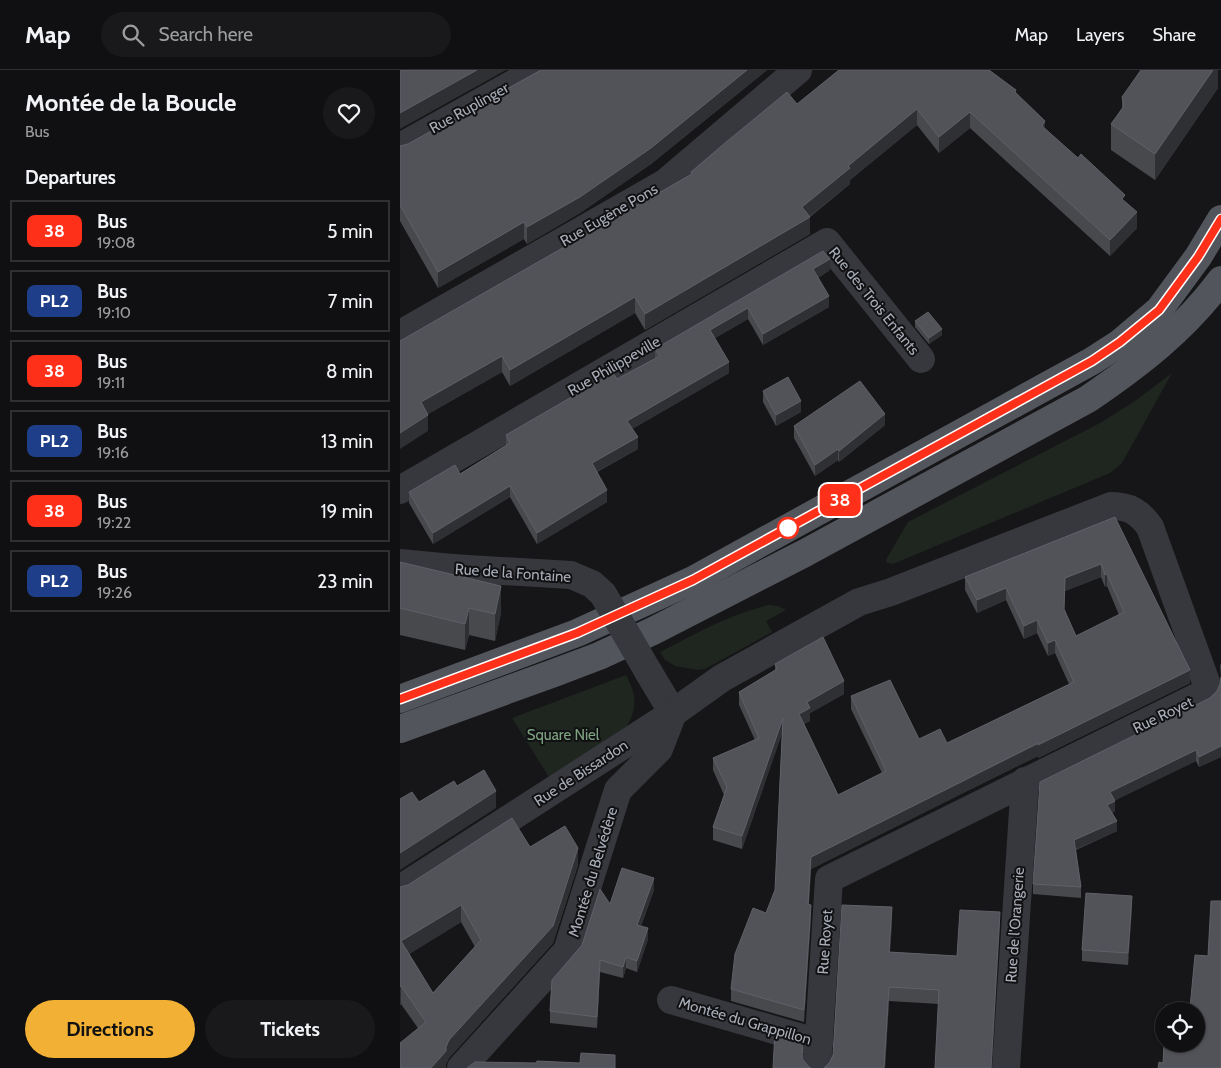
<!DOCTYPE html>
<html lang="en">
<head>
<meta charset="utf-8">
<style>
  body { margin:0; font-family:Cabin,sans-serif; background:#19191b; color:#f1f3f6; height:100vh; display:flex; flex-direction:column; font-size:19px; white-space:nowrap }
  * { box-sizing:border-box; margin:0 }
  p { font-size:16px; color:#9c9d9f }
  .icon { flex:none; width:28px; height:28px; fill:none; stroke:currentColor; stroke-width:2; stroke-linecap:round; stroke-linejoin:round }
  .map { position:relative; flex:1; overflow:hidden }
  .sheet { display:flex; flex-direction:column; background:#101012; width:400px }
  .sheet>* { flex:none }
  .badge { padding:0 10px; border-radius:8px; font-size:18px; line-height:32px }
  .tools { position:absolute; left:755px; top:932px; display:grid; gap:10px }
  .tools a { display:grid; place-items:center; width:50px; height:50px; border-radius:50%; background:#101012; box-shadow:0 1px 4px #0004,0 0 0 1px #303032; font-size:25px }
  .map>.badge { position:absolute; translate:-50% -50%; box-shadow:0 0 0 2px #fff }
  h2 { padding:0 25px; font-size:19px; line-height:45px }
  .round { display:grid; place-items:center; flex:none; width:52px; height:52px; border-radius:26px; background:#19191b }
  .head { display:flex; align-items:center; justify-content:space-between; height:85px; padding:0 25px }
  h1 { font-size:24px; font-weight:700; line-height:38px }
  .action { display:flex; gap:10px; margin-top:auto; padding:10px 25px }
  .action a { flex:1; height:58px; border-radius:30px; background:#f2b134; color:#111; font-size:20px; font-weight:700; line-height:58px; text-align:center }
  .action a+a { background:#19191b; color:#f1f3f6 }
  ul { padding:0; list-style:none }
  li { display:flex; align-items:center; gap:15px; height:62px; margin:0 10px 8px; padding:0 15px; border:2px solid #303032; border-radius:0px }
  li div { flex:1 }
  li b { display:block; font-size:19px }
  li em { font-style:normal }
  li .badge { min-width:55px; font-weight:700; text-align:center }
  header { display:flex; align-items:center; gap:30px; box-sizing:border-box; height:70px; padding:0 25px; background:#101012; border-bottom:1px solid #303032 }
  header strong { font-size:24px }
  nav { display:flex; gap:28px; margin-inline-start:auto; font-size:18px }
  .search { width:350px; height:45px; background:#19191b; display:flex; align-items:center; gap:12px; box-sizing:border-box; padding:0 18px; border-radius:28px; color:#9c9d9f; font-size:19px }
  main { display:flex; flex:1; min-height:0 }
  .map>svg:first-child { display:block }
</style>
</head>
<body>
<header>
<strong>Map</strong>
<div class="search"><svg class="icon" aria-label="search" viewBox="0 0 24 24"><circle cx="10" cy="10" r="6"/><path d="M15 15l6 6"/></svg>Search here</div>
<nav><a>Map</a><a>Layers</a><a>Share</a></nav>
</header>
<main>
<section class="sheet">
<div class="head"><div><h1>Montée de la Boucle</h1><p>Bus</p></div><a class="round"><svg class="icon" aria-label="heart" viewBox="0 0 24 24"><path d="M12 20l-8-8c-3-5 5-10 8-4 3-6 11-1 8 4z"/></svg></a></div>
<h2>Departures</h2>
<ul>
<li><span class="badge" style="background:#ff301a;color:#fff">38</span><div><b>Bus</b><p>19:08</p></div><em>5 min</em></li>
<li><span class="badge" style="background:#1e3e89;color:#fff">PL2</span><div><b>Bus</b><p>19:10</p></div><em>7 min</em></li>
<li><span class="badge" style="background:#ff301a;color:#fff">38</span><div><b>Bus</b><p>19:11</p></div><em>8 min</em></li>
<li><span class="badge" style="background:#1e3e89;color:#fff">PL2</span><div><b>Bus</b><p>19:16</p></div><em>13 min</em></li>
<li><span class="badge" style="background:#ff301a;color:#fff">38</span><div><b>Bus</b><p>19:22</p></div><em>19 min</em></li>
<li><span class="badge" style="background:#1e3e89;color:#fff">PL2</span><div><b>Bus</b><p>19:26</p></div><em>23 min</em></li>
</ul>
<div class="action"><a>Directions</a><a>Tickets</a></div>
</section>
<div class="map">
<svg width="821" height="998" viewBox="0 0 821 998">
  <rect width="100%" height="100%" fill="#161618"/>
  <g fill="#1e261f">
    <path d="M772,303L722,393L710,403L493,494L486,492L487,488L508,452L700,353L735,331Z"/>
    <path d="M369,535L378,536L386,540L366,551L372,562L305,599L298,600L275,596L264,589L260,582C295,564 330,544 369,535Z"/>
    <path d="M226,605C236,624 238,636 227,656L152,712L112,648Z"/>
  </g>
  <g fill="none" stroke-linecap="round" stroke-linejoin="round">
    <g stroke="#37383d" stroke-width="28">
      <path d="M0,77L138,0"/>
      <path d="M0,264L265,113L398,0"/>
      <path d="M0,420L427,172L521,289"/>
      <path d="M0,493L52,498"/>
      <path d="M249,603L273,643"/>
      <path d="M0,819L273,643L322,608L459,532L491,522L711,436C730,436 739,442 750,457L806,612V618L803,624L429,809L417,998"/>
      <path d="M271,930L419,973"/>
      <path d="M61,998L167,881L218,720L259,679L273,643"/>
      <path d="M606,998L625,711"/>
    </g>
    <g stroke="#53555c" stroke-width="28">
      <path d="M0,629L177,563L293,510L692,291L720,273L759,240L798,187L821,149"/>
      <path d="M0,659L154,603L199,586L253,561L405,483L688,329C738,295 785,259 821,210"/>
    </g>
    <path stroke="#37383d" stroke-width="28" d="M52,498L171,505L192,514L203,524L249,603"/>
  </g>
  <g fill="#47494d" fill-rule="evenodd">
    <path d="M141,0H367L251,94L180,143L127,174L124,169L38,218L0,151V76L8,74Z"/>
    <path d="M818,0V18L755,110L711,80V54L722,39V27Z"/>
    <path d="M616,24L645,59L725,132L737,158L710,186L570,58L539,83L517,55L450,110V114L410,147V164L245,260L235,243L110,316L102,302L28,344V361L0,271L291,104V102L397,34Z"/>
    <path d="M430,200L418,208L429,237L363,275L348,249L315,268L329,303L232,359L238,379L197,402L207,432L137,474L110,427L33,474L9,433V422L60,404L106,375V365L217,309L255,288V279Z"/>
    <path d="M515,251L542,265L529,274L515,257Z"/>
    <path d="M363,321L401,342L376,356L363,332Z"/>
    <path d="M485,355L439,392L438,390L415,406L394,368V356Z"/>
    <path d="M715,447L790,613L638,688V686L565,722L411,799L409,834L411,847L404,952L331,931V919L366,843L375,820L382,663L342,779L313,770V757L324,725L313,700V688L355,670L339,635V622L375,600V594L444,624L410,643V651L404,654L438,725L482,703L451,639V626L519,669L547,673L669,614L655,583L648,586L637,563L624,569L606,530L577,543L565,520V507ZM701,507L705,517L707,516L719,545L676,566L664,540L665,521Z"/>
    <path d="M0,492L101,543L95,571L69,565L65,580L0,565Z"/>
    <path d="M821,594V687L799,697L796,691L715,730V741L712,743L717,761L676,780L681,817V828L633,824V814L817,621L820,614L821,608L820,595Z"/>
    <path d="M130,777L178,795L153,873L49,988L46,994V998L1,934L0,935V817ZM61,852L75,877L33,923L9,884Z"/>
    <path d="M254,820L241,856L248,869L237,902L226,898L223,908L200,902L197,958L150,953V941L182,875L210,834Z"/>
    <path d="M732,837L728,895L682,891V880Z"/>
    <path d="M492,851L490,882L557,886L600,856L539,934L489,931L485,998H424L430,992Z"/>
  </g>
  <g fill="#2f3033">
    <path d="M77,0H106L0,59V43Z"/>
    <path d="M347,0H367L251,94L180,143L127,174V157Z"/>
    <path d="M813,0H818V18L755,110V84Z"/>
    <path d="M517,39V55L450,110V114L405,150L410,147V164L245,260V244L402,137L448,96Z"/>
    <path d="M570,42V58L539,83V67Z"/>
    <path d="M645,51V67L642,56Z"/>
    <path d="M737,142V158L710,186V170Z"/>
    <path d="M124,152V169L38,218V202Z"/>
    <path d="M430,189V200L413,211V199Z"/>
    <path d="M429,226V237L363,275V264Z"/>
    <path d="M235,227V243L110,316V300Z"/>
    <path d="M348,238V249L310,271V260Z"/>
    <path d="M542,259V265L529,274V268Z"/>
    <path d="M102,286V302L21,348V332Z"/>
    <path d="M329,292V303L227,362V351Z"/>
    <path d="M401,331V342L376,356V345Z"/>
    <path d="M485,344V355L439,392V381Z"/>
    <path d="M28,345V361L0,379V363Z"/>
    <path d="M238,367V379L192,404V393Z"/>
    <path d="M438,379V390L415,406V395Z"/>
    <path d="M110,416V427L33,474V463Z"/>
    <path d="M207,420V432L137,474V463Z"/>
    <path d="M701,494V507L665,521L664,551L665,508Z"/>
    <path d="M707,504V516L705,517V505Z"/>
    <path d="M101,516V543L95,571V544Z"/>
    <path d="M606,518V530L577,543V530Z"/>
    <path d="M69,538V565L65,580V554Z"/>
    <path d="M637,550V563L624,569V556Z"/>
    <path d="M655,570V583L648,586V573Z"/>
    <path d="M790,600V613L638,688V686L565,722L411,799L408,847L411,787L565,710Z"/>
    <path d="M444,611V624L410,643V651L399,656V644L407,632Z"/>
    <path d="M383,648V661L342,779V766Z"/>
    <path d="M821,676V687L799,697V687Z"/>
    <path d="M796,680V691L710,733V722Z"/>
    <path d="M96,721V738L0,800V783Z"/>
    <path d="M715,731V741L707,745V735Z"/>
    <path d="M717,751V761L674,780V770Z"/>
    <path d="M178,778V795L153,873L49,988L46,994V977L49,970Z"/>
    <path d="M254,808V820L237,866V855Z"/>
    <path d="M732,826V837L728,895V883Z"/>
    <path d="M61,835V852L1,889V871Z"/>
    <path d="M411,835V847L404,952V940Z"/>
    <path d="M492,837V851L489,896V882Z"/>
    <path d="M600,842V856L592,998H591Z"/>
    <path d="M248,858V869L237,902V891Z"/>
    <path d="M226,887V898L223,908V897Z"/>
    <path d="M200,890V902L197,958V947Z"/>
    <path d="M1,916V934L0,935V917Z"/>
    <path d="M489,917V931L485,998H484Z"/>
    <path d="M46,981V998H31Z"/>
  </g>
  <g fill="#525359" stroke="#5f6168" fill-rule="evenodd">
    <path d="M0,0H77L0,43Z"/>
    <path d="M141,0H347L251,78L180,127L127,157L124,152L38,202L0,135V76L8,74Z"/>
    <path d="M439,0H589L616,20L615,22L645,51L642,56L678,88L681,84L725,125L722,129L737,142L710,170L570,42L539,67L517,39L448,96L450,98L402,137L410,147L245,244L235,227L110,300L102,286L21,332L28,345L0,363V271L292,104L291,102L325,73L387,22L397,34Z"/>
    <path d="M741,0H813L755,84L711,54L724,36L722,27Z"/>
    <path d="M423,181L430,189L413,199L429,226L363,264L348,238L310,260L329,292L227,351L238,367L192,393L207,420L137,463L110,416L33,463L9,422L55,395L60,404L110,373L106,365L213,303L217,309L260,286L255,279Z"/>
    <path d="M528,242L542,259L529,268L515,251Z"/>
    <path d="M388,307L401,331L376,345L363,321Z"/>
    <path d="M460,311L485,344L439,381L438,379L415,395L394,356Z"/>
    <path d="M715,447L790,600L638,675V673L565,710L411,787L408,834L411,835L404,940L331,919L335,884L353,838L366,843L375,820L383,648L342,766L313,757L327,717L313,688L359,668L339,622L377,599L375,594L423,567L444,611L407,632L410,638L399,644L438,725L486,701L451,626L490,610L519,669L540,659L547,673L674,612L655,570L648,573L637,550L624,556L606,518L577,530L565,507ZM701,494L705,505L707,504L724,542L676,566L664,539L665,508Z"/>
    <path d="M0,492L101,516L95,544L69,538L65,554L0,538Z"/>
    <path d="M821,607V676L799,687L796,680L710,722L715,731L707,735L717,751L674,770L681,817L633,814L640,712L810,628L817,621L820,614Z"/>
    <path d="M84,700L96,721L0,783V729L12,722L19,732L54,711L57,716Z"/>
    <path d="M112,748L130,777L165,756L178,778L153,856L49,970L46,977V981L31,998H0V973L26,952L1,916L0,917V817L8,815ZM61,835L81,870L33,923L1,871Z"/>
    <path d="M222,798L254,808L237,855L248,858L237,891L226,887L223,897L200,890L197,947L150,941L152,910L182,875L200,819L210,834Z"/>
    <path d="M686,823L732,826L728,883L682,880Z"/>
    <path d="M811,831H821V998H758L759,992L763,993L764,974H796V941H766V935L790,938L795,885L808,886Z"/>
    <path d="M442,835L492,837L489,882L557,886L560,840L600,842L591,998H535L539,920L489,917L484,998H424L430,992L433,985Z"/>
    <path d="M375,962L402,970L403,990L409,997L411,998H373Z"/>
    <path d="M181,983L215,985V998H67L75,992L136,993L137,991L180,993Z"/>
  </g>
  <g fill="none" stroke-linecap="round" stroke-linejoin="round">
    <defs>
      <path id="line" d="M0,629L177,563L293,510L692,291L720,272L759,240L798,187L821,149"/>
    </defs>
    <use href="#line" stroke="#fff" stroke-width="11"/>
    <use href="#line" stroke="#ff301a" stroke-width="8"/>
  </g>
  <circle fill="#fff" stroke="#ff301a" stroke-width="2.5" cx="388" cy="458" r="10"/>
  <g text-anchor="middle" dominant-baseline="central" stroke-width="4" stroke-linejoin="round" paint-order="stroke">
    <g font-size="15" fill="#a8adb8" stroke="#111113">
      <text transform="translate(69 38) rotate(-29)">Rue Ruplinger</text>
      <text transform="translate(209 145) rotate(-30)">Rue Eugène Pons</text>
      <text transform="translate(474 231) rotate(51)">Rue des Trois Enfants</text>
      <text transform="translate(214 296) rotate(-30)">Rue Philippeville</text>
      <text transform="translate(113 503) rotate(4)">Rue de la Fontaine</text>
      <text transform="translate(763 645) rotate(-26)">Rue Royet</text>
      <text transform="translate(181 703) rotate(-33)">Rue de Bissardon</text>
      <text transform="translate(193 802) rotate(-73)">Montée du Belvédère</text>
      <text transform="translate(615 855) rotate(-86)">Rue de l'Orangerie</text>
      <text transform="translate(425 872) rotate(-86)">Rue Royet</text>
      <text transform="translate(345 951) rotate(16)">Montée du Grappillon</text>
    </g>
    <g font-size="15" fill="#7fa381" stroke="#111113">
      <text x="163" y="665">Square Niel</text>
    </g>
  </g>
</svg>
<div class="tools">
<a><svg class="icon" aria-label="locate" viewBox="0 0 24 24"><circle cx="12" cy="12" r="6"/><path d="M12 2v4M12 18v4M2 12h4M18 12h4"/></svg></a>
</div>
<b class="badge" style="left:440px;top:430px;background:#ff301a;color:#fff">38</b>
</div>
</main>
</body>
</html>
